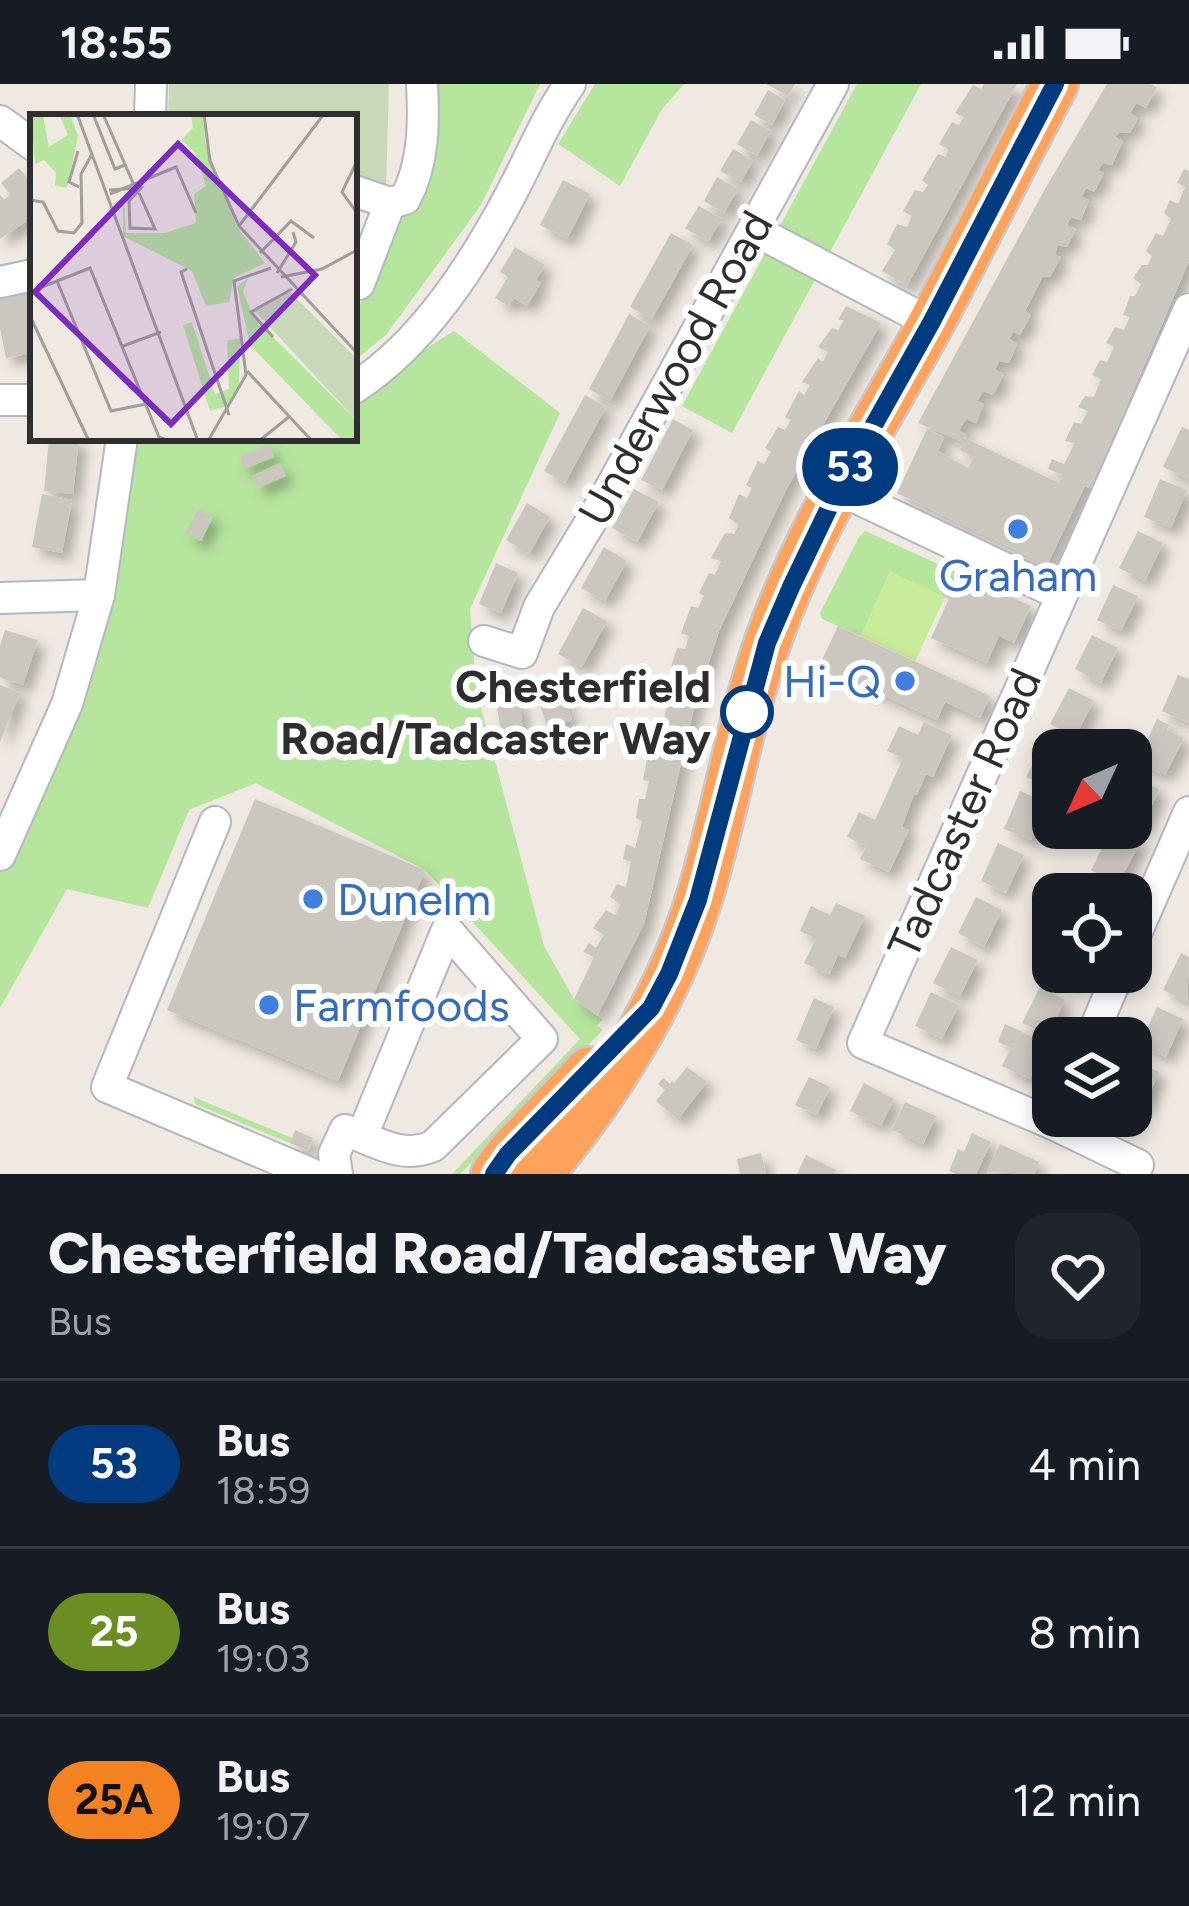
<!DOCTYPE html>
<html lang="en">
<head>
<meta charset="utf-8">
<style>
  body { margin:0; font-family:Figtree,sans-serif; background:#20242c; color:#f1f3f6; height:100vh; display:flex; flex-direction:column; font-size:45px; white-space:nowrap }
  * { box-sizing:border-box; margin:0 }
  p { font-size:39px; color:#9ea1a6 }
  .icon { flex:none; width:66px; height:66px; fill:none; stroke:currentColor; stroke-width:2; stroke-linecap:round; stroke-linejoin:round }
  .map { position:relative; height:1090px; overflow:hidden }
  .details { display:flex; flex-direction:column; background:#171b24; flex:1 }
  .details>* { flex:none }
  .badge { padding:0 24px; border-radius:39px; font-size:42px; line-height:78px }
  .needle { width:78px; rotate:226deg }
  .fabs { position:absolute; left:1032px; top:645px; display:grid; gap:24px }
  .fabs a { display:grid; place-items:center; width:120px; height:120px; border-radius:24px; background:#171b24; box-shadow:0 6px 18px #0003; font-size:60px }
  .map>.badge { position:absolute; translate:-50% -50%; box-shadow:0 0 0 6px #fff }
  .round { display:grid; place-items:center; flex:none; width:126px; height:126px; border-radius:36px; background:#20242c }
  .head { display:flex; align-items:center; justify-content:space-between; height:204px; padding:0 48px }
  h1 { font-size:57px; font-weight:800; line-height:90px }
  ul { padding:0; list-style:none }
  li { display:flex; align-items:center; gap:36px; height:168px; padding:0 48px; border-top:3px solid #363941 }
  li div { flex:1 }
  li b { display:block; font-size:45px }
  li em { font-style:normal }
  li .badge { min-width:132px; font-weight:700; text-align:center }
  .status { display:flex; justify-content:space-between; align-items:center; height:84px; padding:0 60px; background:#171b24; direction:ltr }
  .status svg { height:33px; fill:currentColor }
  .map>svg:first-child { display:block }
</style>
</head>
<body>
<div class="status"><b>18:55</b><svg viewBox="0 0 49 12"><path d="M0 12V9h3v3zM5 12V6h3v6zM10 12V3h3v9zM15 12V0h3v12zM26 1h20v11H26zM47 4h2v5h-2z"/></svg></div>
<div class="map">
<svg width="1189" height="1090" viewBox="0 0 1189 1090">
  <defs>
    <filter id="shadow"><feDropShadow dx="8" dy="8" stdDeviation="6" flood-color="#0004"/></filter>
  </defs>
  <rect width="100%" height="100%" fill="#efe9e1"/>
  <g fill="#b6e59e">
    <path d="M436,0H540L481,121L386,251L354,277V234L400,128Z"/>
    <path d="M595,0H684L662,25L620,102L558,60Z"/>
    <path d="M857,0H921L732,349L682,322Z"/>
    <path d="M454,247L560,329L470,525L476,605L544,862L574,915L603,936L597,941L603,946L460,1090H452L580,955L425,786L256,699L189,726L148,824L67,805L0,924V788L77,620L136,354H354V309Z"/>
    <path d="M865,447L958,489L942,512L890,488L861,552L822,535L820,529L859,453Z"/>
    <path d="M194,1013L292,1054L290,1059L195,1020Z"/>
  </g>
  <path fill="#c8d9b8" d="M169,0H389L386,104L354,94V33H168Z"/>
  <path fill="#c9ec9a" d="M890,488L945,513L915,577L861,552Z"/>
  <g fill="#cbc7bf" filter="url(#shadow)">
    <path d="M766,0H795L788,12Z"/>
    <path d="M984,0H1017L907,202L882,187L895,166L887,160L897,140L907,143L912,132L903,127L915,106L923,108L928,101L922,96L938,70L946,73L948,65L939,60L952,38L959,41L964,33L955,29L973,1L981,5Z"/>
    <path d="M1107,0H1150L1157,3L1146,24L1136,19L1130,29L1138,34L1130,49L1120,48L1115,53L1123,57L1112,81L1103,79L1098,86L1104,89L1094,108L1086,104L1081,113L1089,116L1081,136L1071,133L1067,141L1076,145L1067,163L1058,161L1055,170L1061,173L1050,193L1043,192L1025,227L1031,231L1020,251L1013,248L1009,255L1017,260L1009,279L999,277L995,286L1004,290L993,311L983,307L977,317L984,320L976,339L966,335L959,346L967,351L965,354L1059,399L1063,391L1048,385L1052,375L1064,380L1075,359L1065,357L1074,338L1081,340L1088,327L1078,323L1085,312L1094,313L1101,295L1092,291L1100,276L1107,278L1114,263L1106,259L1115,243L1124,246L1130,233L1123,231L1130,212H1135L1141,200L1133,194L1142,181H1148L1152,172L1146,167L1156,149L1163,152L1171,135L1164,129L1170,116L1178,120L1185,103L1177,99L1184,85L1189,87V177L1091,405L1085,402L1047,481L897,409L927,345L944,353L938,367L968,384L974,373L960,366L963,358L918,339L1045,105Z"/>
    <path d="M768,6L785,16L772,41L754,31Z"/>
    <path d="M751,36L771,47L757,72L737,60Z"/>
    <path d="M733,65L753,76L741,98L720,87Z"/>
    <path d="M19,84L33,101V133L0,155V111L4,115L11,111L1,99Z"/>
    <path d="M717,93L738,105L724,129L704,117Z"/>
    <path d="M563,96L590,110L567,155L540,141Z"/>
    <path d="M699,122L722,135L708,158L685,144Z"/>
    <path d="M671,149L693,161L652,235L630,223Z"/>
    <path d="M515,163L545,181L536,196L541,199L527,222L514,214L508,222L495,214L508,193L500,188Z"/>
    <path d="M0,196L33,203V269L6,274L0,244Z"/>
    <path d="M846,222L881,239L786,406L719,547L693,628L644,840L597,932L574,915L594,873L583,868L589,859L596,864L604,851L593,844L606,826L615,831L621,821L610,813L617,800L626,803L631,778L623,775L626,760L635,764L642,737L636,734L639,715H645L649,697L643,696L647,675L652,677L658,660L650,656L657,633L664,634L667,623L661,620L669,598L674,602L678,592L669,589L677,564L685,565L689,552L681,549L691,522L698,524L704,512L699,509L709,489L715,491L721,477L711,474L725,449L734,450L739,441L729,434L739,410L747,414L752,404L746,401L758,377L764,380L771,368L765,364L778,343L785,346L791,336L785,333L799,307L804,311L810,301L802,298L818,274L823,278L828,268L818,263L832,244L838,246L844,236H838Z"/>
    <path d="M629,230L650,242L610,317L589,305Z"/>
    <path d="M585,311L606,323L565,399L544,387Z"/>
    <path d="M673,335L693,346L662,406L641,396Z"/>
    <path d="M1182,343L1189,346V395L1163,383Z"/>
    <path d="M49,354H79L73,410L44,407Z"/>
    <path d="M269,360L274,373L244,385L239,373Z"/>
    <path d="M280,379L286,392L258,404L252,392Z"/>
    <path d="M1160,395L1187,406L1171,444L1144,433Z"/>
    <path d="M634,405L659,418L637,458L612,444Z"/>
    <path d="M42,410L72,416L62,469L32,463Z"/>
    <path d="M527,419L550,433L529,470L506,456Z"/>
    <path d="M198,425L213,433L201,457L185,450Z"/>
    <path d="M1138,447L1163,459L1145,497L1119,484Z"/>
    <path d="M604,463L627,477L605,517L581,504Z"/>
    <path d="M496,479L518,489L501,529L479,520Z"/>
    <path d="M958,489L1031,522L1014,559L999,552L987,579L931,554L949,515L942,512L950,494L954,496Z"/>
    <path d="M1113,501L1138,512L1121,547L1097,536Z"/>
    <path d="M583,524L607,537L582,583L558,570Z"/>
    <path d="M838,542L990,612L980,634L945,618L937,636L819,582Z"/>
    <path d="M5,546L38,556L23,601L0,594V562Z"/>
    <path d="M1092,551L1118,564L1101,599L1075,585Z"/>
    <path d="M1178,591L1189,595V639L1162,627Z"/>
    <path d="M0,601L20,609L0,658Z"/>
    <path d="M1069,604L1094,617L1075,653L1050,640Z"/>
    <path d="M561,607L572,636L548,645L538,616Z"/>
    <path d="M519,614L523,646L501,648L496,617Z"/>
    <path d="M1157,635L1169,641L1167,646L1184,654L1165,691L1137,678Z"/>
    <path d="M924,638L952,651L933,693L926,690L917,711L914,710L902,743L909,746L889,788L860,775L866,762L847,753L859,728L875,736L903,674L887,667L899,642L918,651Z"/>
    <path d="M1046,654L1069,666H1053L1051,706L1026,693Z"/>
    <path d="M1132,693L1159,705L1143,742L1131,736Z"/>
    <path d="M1020,707L1047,719L1031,756L1004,745Z"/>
    <path d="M255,715L425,786L338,997L167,926Z"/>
    <path d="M1112,745L1140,759L1118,800L1091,786Z"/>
    <path d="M998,759L1024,771L1006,809L981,797Z"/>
    <path d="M1088,797L1115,810H1082Z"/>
    <path d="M976,813L1002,826L984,863L958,849Z"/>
    <path d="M836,819L865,832L845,874L838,871L829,891L804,879L816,855L800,847L811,822L830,831Z"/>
    <path d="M951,863L978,876L960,912L933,899Z"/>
    <path d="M1181,869L1189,873L1187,918L1163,906Z"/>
    <path d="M1053,875V888H1076L1071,898L1047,887Z"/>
    <path d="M1040,903L1065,916L1048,951L1022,939Z"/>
    <path d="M931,908L959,921L942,955L915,942Z"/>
    <path d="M814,914L834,923L816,965L796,956Z"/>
    <path d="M1157,923L1183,935L1166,973L1140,961Z"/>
    <path d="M1005,940L1046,959L1030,995L1002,982L1011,964L998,958Z"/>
    <path d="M1134,977L1159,988L1144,1023L1131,1017V983Z"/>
    <path d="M687,983L707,998L678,1035L656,1017L665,1006L658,1000L663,994L670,1000L672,997L674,999Z"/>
    <path d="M809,993L830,1003L817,1031L795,1021Z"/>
    <path d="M864,999L894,1015L881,1042L850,1027Z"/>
    <path d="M905,1018L936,1032L923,1060L892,1046Z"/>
    <path d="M295,1046L313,1054L308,1067L290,1059Z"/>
    <path d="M972,1049L991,1058L976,1090H956L949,1087L958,1065L964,1068Z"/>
    <path d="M1000,1060L1039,1078L1034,1090L987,1088Z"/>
    <path d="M761,1069L766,1090H740L737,1075Z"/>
    <path d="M806,1071L836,1086L834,1090H797Z"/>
  </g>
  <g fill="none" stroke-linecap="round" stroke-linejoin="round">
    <defs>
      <g id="minor">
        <path d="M150,33L151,0"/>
        <path d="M0,37L33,61"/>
        <path d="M354,107L390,119L405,115C424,80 424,39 422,0"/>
        <path d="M754,146L931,239"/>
        <path d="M0,198L33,191"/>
        <path d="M359,200L390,119"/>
        <path d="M354,304C423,260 474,180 512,108C531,72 546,34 570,0"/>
        <path d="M0,316H33"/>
        <path d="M838,405L1061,511"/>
        <path d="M0,514L99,511"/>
        <path d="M484,557L522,569L539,523L605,414L833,0"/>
        <path d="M215,738L107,1003L312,1090"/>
        <path d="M0,771L67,620L99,511L122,354"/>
        <path d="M1131,861L1189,728"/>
        <path d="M1091,954L1119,888"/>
        <path d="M1138,1081L1053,1040L863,959L1189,225"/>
        <path d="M337,1090L334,1070L345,1046C375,1057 402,1076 433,1062L542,955L447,846L362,1052"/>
      </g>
      <g id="highway">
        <path d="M494,1090L509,1070L589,986"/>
        <path d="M540,1090C607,1012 668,914 699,815C725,731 738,643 767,560C806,448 872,346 929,243C972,163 1012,81 1055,0"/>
      </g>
    </defs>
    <use href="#minor" stroke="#b4b7c1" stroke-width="34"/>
    <use href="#highway" stroke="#c9c9c9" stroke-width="50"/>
    <use href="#minor" stroke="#fff" stroke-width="30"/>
    <use href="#highway" stroke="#ffa35c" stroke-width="45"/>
  </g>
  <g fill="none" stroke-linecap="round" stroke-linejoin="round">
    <defs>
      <path id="line" d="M494,1090L508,1070L651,924L669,890L698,816L767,559L791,503L838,405L931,239L1055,0"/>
    </defs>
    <use href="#line" stroke="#fff" stroke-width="27"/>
    <use href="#line" stroke="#003b80" stroke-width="18"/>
  </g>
  <g fill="#3f7fe0" stroke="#fff" stroke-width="4.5">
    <circle cx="1018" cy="445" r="12"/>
    <circle cx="905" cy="597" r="12"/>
    <circle cx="313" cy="815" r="12"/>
    <circle cx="269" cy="921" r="12"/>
  </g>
  <circle fill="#fff" stroke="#003b80" stroke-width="6" cx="747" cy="628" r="24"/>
  <g text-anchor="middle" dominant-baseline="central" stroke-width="12" stroke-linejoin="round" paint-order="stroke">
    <g font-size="45" fill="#2e2e2e" stroke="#fff">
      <text transform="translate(675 284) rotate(-61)">Underwood Road</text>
      <text transform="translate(964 729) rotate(-66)">Tadcaster Road</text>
    </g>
    <g font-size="45" fill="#366cbe" stroke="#fff" text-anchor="start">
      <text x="1018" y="491" text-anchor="middle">Graham</text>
      <text x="881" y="597" text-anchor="end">Hi-Q</text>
      <text x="337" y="815">Dunelm</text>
      <text x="293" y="921">Farmfoods</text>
    </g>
    <g font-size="45" font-weight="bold" fill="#2e2e2e" stroke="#fff" text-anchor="end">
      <text x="711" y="602">Chesterfield<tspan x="711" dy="52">Road/Tadcaster Way</tspan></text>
    </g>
  </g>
  <g transform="translate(30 30)">
    <rect width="327" height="327" fill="#efe9e1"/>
    <path d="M1,0L13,2L19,33L38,21L29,0H40L48,22L37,74L25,71L26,59L14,46L5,50ZM161,0H173L175,28L207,113L235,149L204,164L199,188L176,192L162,157L93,122V83L95,79L105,76L94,83L96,119H135L166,109L164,80L176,72L165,38L151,26L163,14ZM218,164L213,178L224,204L327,307V327H313L220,231L207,172ZM162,208L185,280L199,275L197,227L210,224L209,273L196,292L180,297L153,211Z" fill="#b6e59e"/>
    <path d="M260,178L327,245V307L225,197Z" fill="#c8d9b8"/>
    <path fill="none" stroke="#a29e99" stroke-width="3" d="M47,0L168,327M63,0L85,55L95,51M73,0L104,71M174,0L180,47L209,112L327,239M48,37L39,68L49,73M327,47L312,78L327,99M79,76L111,74L99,87L100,114L125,115L109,79M80,80L146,53L166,99M0,86L13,88L28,117L44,119L52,109L51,60L62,40M209,112L294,0M230,139L261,107L284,124M157,155L151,158L199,301M247,159L266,128L263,118M251,163L292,155L327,136M27,167L81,297L116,290M12,173L60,154L129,323L139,327M0,202L59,327M243,223L221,198L262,175M93,232L131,218M217,257L282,327M178,327L216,261L204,167L241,154M229,327L260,302"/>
    <path fill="#7b2cbf" fill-opacity="0.15" stroke="#7b2cbf" stroke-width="6" d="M148,30L285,161L141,310L5,178Z"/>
    <rect width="327" height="327" fill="none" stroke="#2e2e2e" stroke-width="6"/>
  </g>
</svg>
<div class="fabs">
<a><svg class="needle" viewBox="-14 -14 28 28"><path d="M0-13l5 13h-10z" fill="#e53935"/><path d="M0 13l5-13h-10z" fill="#9ea1a6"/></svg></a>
<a><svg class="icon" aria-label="locate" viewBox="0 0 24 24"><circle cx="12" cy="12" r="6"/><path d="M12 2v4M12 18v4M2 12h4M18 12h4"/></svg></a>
<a><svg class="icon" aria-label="layers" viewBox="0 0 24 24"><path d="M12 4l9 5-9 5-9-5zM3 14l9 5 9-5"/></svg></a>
</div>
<b class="badge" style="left:850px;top:383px;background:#003b80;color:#fff">53</b>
</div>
<section class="details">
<div class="head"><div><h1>Chesterfield Road/Tadcaster Way</h1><p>Bus</p></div><a class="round"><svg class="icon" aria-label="heart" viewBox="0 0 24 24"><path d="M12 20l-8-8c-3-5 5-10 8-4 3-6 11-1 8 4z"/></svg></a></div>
<ul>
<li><span class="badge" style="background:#003b80;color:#fff">53</span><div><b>Bus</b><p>18:59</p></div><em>4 min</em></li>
<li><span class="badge" style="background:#6b8e23;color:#fff">25</span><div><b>Bus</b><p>19:03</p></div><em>8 min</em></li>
<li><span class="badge" style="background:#f58220;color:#111">25A</span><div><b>Bus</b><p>19:07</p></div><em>12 min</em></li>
</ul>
</section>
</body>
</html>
